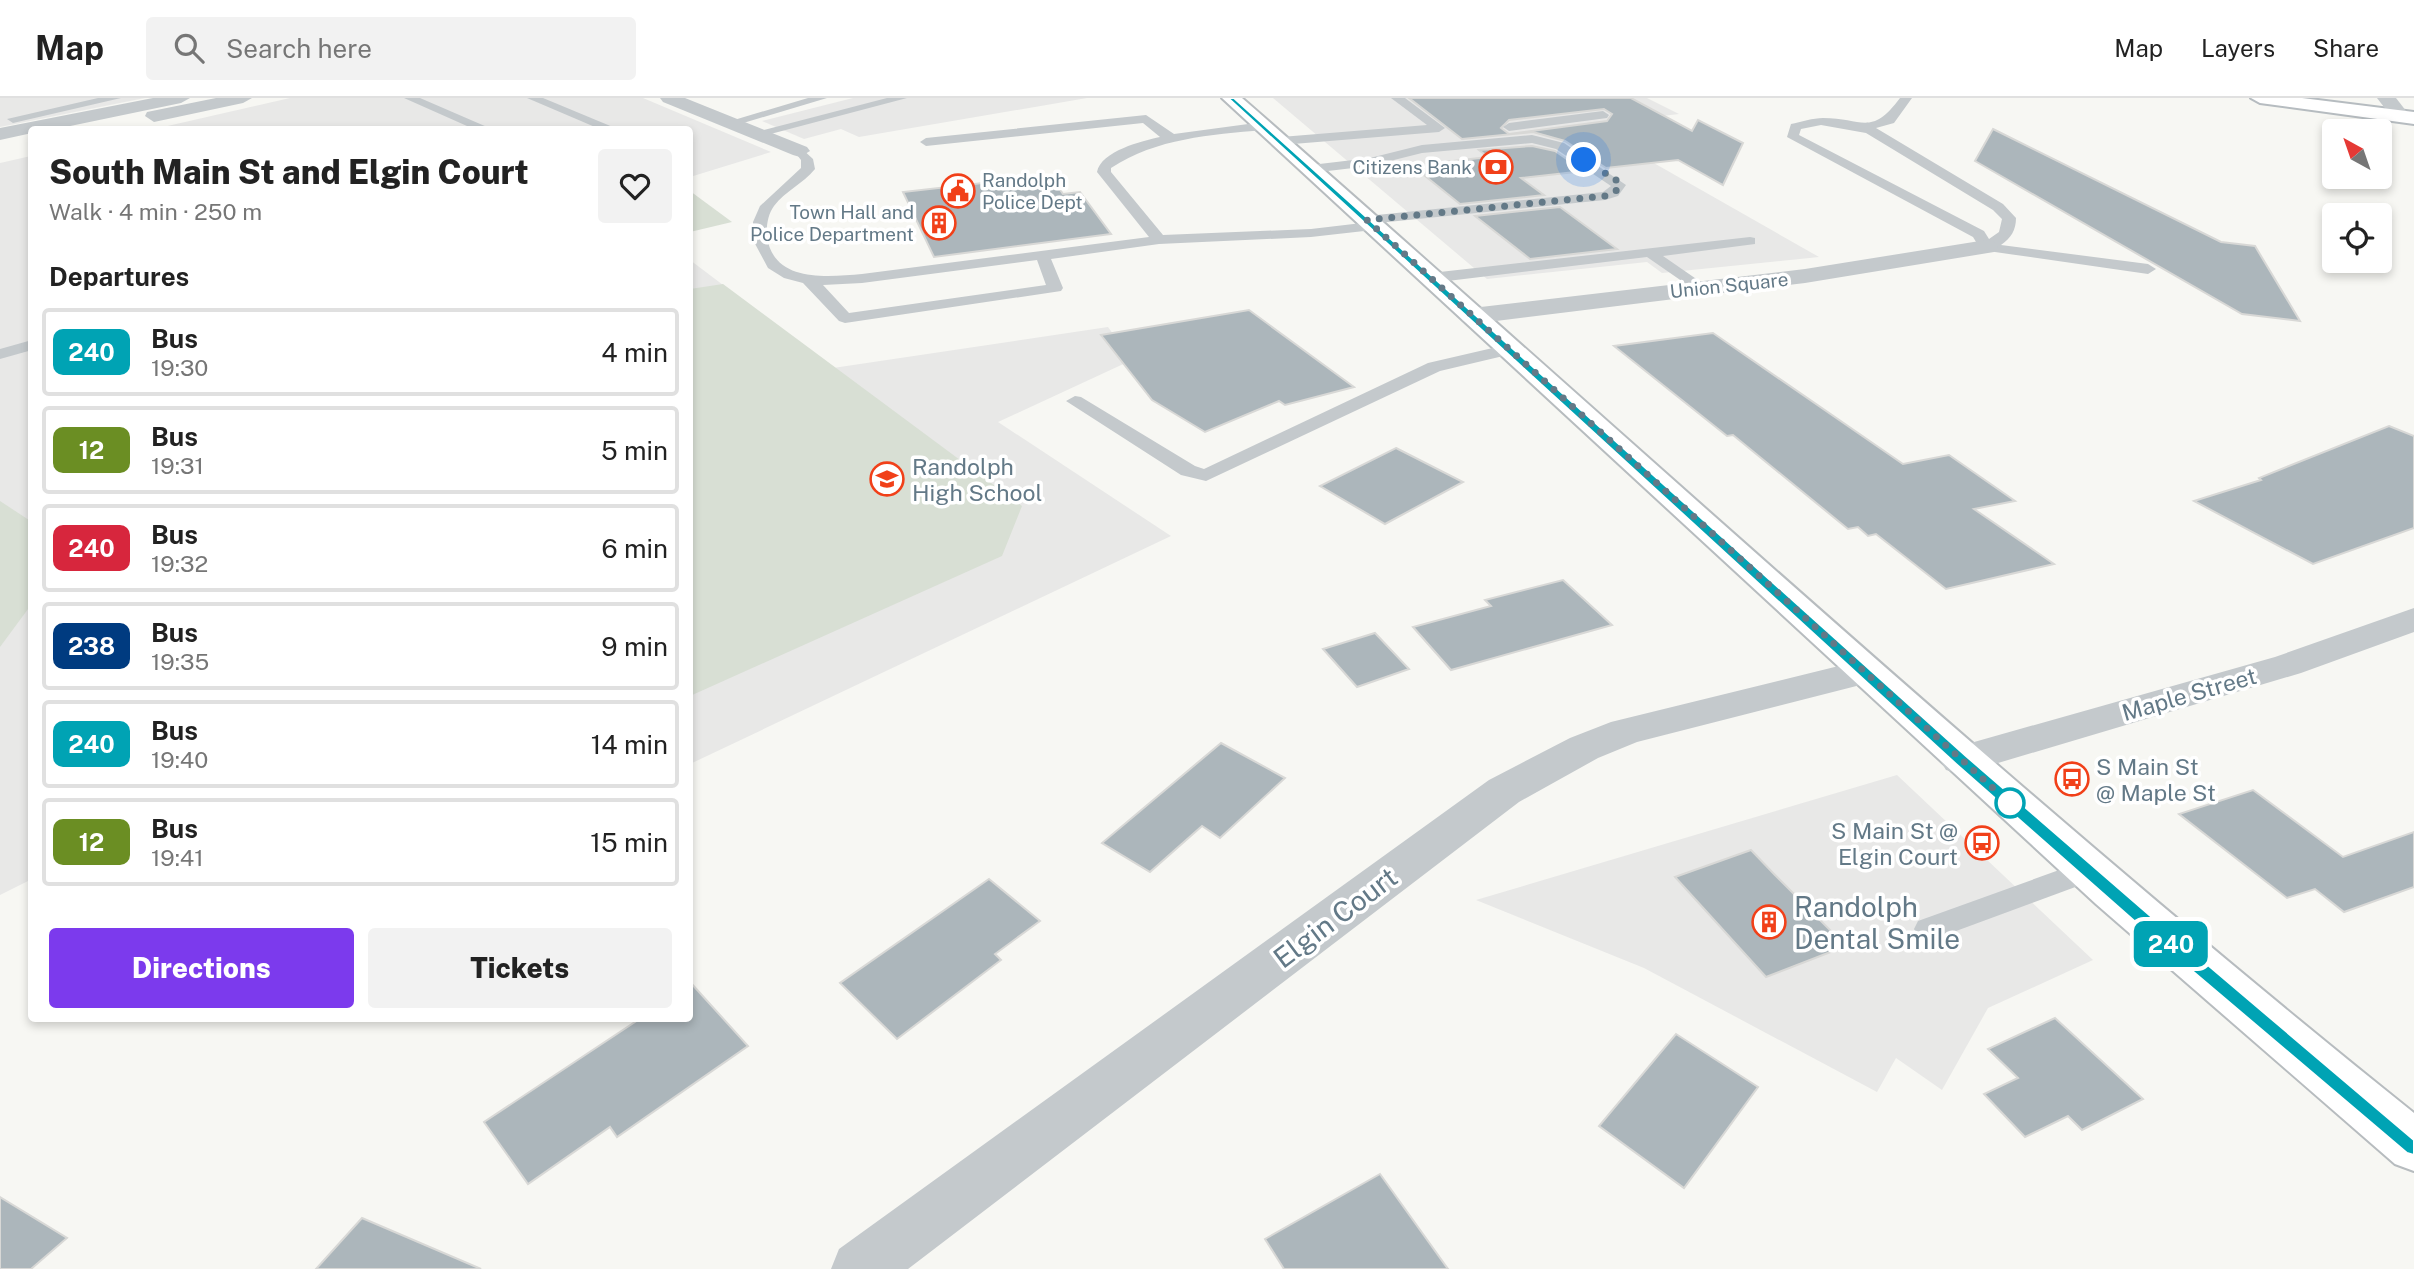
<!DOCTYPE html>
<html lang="en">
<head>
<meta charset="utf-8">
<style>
  body { margin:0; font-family:"Public Sans",sans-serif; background:#f2f2f2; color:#222; height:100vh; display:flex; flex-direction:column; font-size:26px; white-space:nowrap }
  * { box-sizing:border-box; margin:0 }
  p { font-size:23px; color:#767676 }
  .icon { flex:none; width:38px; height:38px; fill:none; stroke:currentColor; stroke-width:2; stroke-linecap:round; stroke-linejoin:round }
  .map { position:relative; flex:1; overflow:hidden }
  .details { position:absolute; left:28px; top:28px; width:665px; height:896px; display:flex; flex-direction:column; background:#fff; border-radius:7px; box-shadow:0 4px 10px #0003 }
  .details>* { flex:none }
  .badge { padding:0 14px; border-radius:10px; font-size:24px; line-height:46px }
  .needle { width:46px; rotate:320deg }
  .controls { position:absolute; left:2322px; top:21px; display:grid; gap:14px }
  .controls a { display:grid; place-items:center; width:70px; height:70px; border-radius:7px; background:#fff; box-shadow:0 4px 10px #0003; font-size:35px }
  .you { position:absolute; width:35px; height:35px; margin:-18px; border:5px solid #fff; border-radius:50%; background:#1a73e8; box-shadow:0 0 0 10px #1a73e833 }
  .map>.badge { position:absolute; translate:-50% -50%; box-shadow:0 0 0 4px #fff }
  h2 { padding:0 21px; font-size:26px; line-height:63px }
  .round { display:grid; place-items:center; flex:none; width:74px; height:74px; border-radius:7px; background:#f2f2f2 }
  .head { display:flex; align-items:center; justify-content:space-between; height:119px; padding:0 21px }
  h1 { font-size:33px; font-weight:800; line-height:52px }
  .button { display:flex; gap:14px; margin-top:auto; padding:14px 21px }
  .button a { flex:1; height:80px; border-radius:7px; background:#7c3aed; color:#fff; font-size:28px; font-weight:800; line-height:80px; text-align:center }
  .button a+a { background:#f2f2f2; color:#222 }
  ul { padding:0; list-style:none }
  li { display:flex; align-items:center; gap:21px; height:88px; margin:0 14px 10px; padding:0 7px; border:4px solid #e0e0e0; border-radius:7px }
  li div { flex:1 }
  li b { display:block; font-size:26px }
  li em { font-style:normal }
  li .badge { min-width:77px; font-weight:700; text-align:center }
  header { display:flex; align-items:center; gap:42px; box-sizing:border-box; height:98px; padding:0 35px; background:#fff; border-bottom:2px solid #e0e0e0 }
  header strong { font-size:33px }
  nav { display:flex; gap:38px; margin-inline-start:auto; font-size:24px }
  .search { width:490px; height:63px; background:#f2f2f2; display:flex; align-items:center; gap:18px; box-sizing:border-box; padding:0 24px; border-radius:7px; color:#767676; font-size:26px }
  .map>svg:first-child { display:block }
</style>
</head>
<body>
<header>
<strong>Map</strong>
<div class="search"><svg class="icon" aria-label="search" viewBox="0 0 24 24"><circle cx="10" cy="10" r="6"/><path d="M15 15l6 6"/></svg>Search here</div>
<nav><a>Map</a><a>Layers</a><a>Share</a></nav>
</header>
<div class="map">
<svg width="2414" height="1171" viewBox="0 0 2414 1171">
  <rect width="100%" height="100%" fill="#f7f7f3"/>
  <g fill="#e8e8e7">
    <path d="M0,0H145L0,29Z"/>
    <path d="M290,0H643L771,54L690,79V32H150Z"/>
    <path d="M853,0H1087L859,39L841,31L804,41L762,23Z"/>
    <path d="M1273,0H1647L1679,16L1587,27L1819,159L1662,175L1647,164L1487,181Z"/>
    <path d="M31,58L32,781L0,797V65Z"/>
    <path d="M690,162L833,270L1108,229L1132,262L998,324L1171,438L690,666Z"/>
    <path d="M1897,677L2093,862L1988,910L1942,992L1896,960L1877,994L1644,870L1476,802Z"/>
  </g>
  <g fill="#d8dfd4">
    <path d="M690,93L732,124L690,134Z"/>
    <path d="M723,186L1022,408L1002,458L690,598V191Z"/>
    <path d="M0,403L32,424L31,507L0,549Z"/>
  </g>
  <g fill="#acb6bb" stroke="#d8d8d6" stroke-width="2" fill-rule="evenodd">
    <path d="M1409,0H1631L1692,33L1698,22L1743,45L1723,87L1678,62L1606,70L1565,43L1533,34L1462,41ZM1604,11L1612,16L1607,23L1509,36L1501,30L1509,22Z"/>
    <path d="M1993,31L2221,144L2255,148L2300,223L2242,216L1975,63Z"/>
    <path d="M1532,48L1555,53L1584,73L1521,80L1544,97L1460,106L1419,73L1434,72L1427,66L1488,59L1479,52Z"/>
    <path d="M1000,83L1004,89L1054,83L1063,96L1080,94L1111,136L934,159L903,94Z"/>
    <path d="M1560,109L1617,151L1530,161L1475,118Z"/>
    <path d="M1249,212L1354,289L1285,307L1279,303L1205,334L1152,302L1101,237Z"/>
    <path d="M1713,235L1903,366L1949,357L2015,403L1974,411L2054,466L1946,491L1876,436L1868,438L1858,429L1848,431L1733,337L1727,338L1614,248Z"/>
    <path d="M2389,328L2414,338V430L2313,466L2194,403L2261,382L2259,380Z"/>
    <path d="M1396,350L1463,384L1385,426L1320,388Z"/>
    <path d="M1563,482L1612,527L1451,572L1413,529L1491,508L1485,502Z"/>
    <path d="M1375,535L1409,571L1357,589L1323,551Z"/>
    <path d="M1221,645L1285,680L1220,740L1202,728L1150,774L1102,745Z"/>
    <path d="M2253,692L2343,759L2414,734V789L2344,814L2315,791L2287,800L2179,716Z"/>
    <path d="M1751,752L1774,776L1846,848L1766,879L1675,779Z"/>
    <path d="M989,781L1040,823L995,856L1001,862L897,941L840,885Z"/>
    <path d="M690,884L748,948L617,1039L610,1029L528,1086L484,1024L641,920H690Z"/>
    <path d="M2055,920L2143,1001L2082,1032L2068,1018L2025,1039L1984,996L2018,980L1988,951Z"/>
    <path d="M1676,936L1758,989L1684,1090L1599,1028Z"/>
    <path d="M1380,1076L1448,1171H1284L1265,1141Z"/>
    <path d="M0,1099L67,1140L31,1171H0Z"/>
    <path d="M362,1120L481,1171H316Z"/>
  </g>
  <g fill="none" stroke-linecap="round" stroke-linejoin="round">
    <defs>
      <path id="secondary" d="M2251,0H2302L2414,14V26L2260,5Z"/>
      <path id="primary" d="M1222,0H1242C1631,340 2010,692 2414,1015V1073L2395,1066L2096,806Z"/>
    </defs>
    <use href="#secondary" stroke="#b6bcc0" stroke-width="4"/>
    <use href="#primary" stroke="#b7bcbf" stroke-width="4"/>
    <g fill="#c4c9cc" fill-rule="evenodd">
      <path d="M98,0H121L13,25L7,21Z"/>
      <path d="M404,0H420L494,32H476Z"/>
      <path d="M527,0H543L620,32H602Z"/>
      <path d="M808,0H827L730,29L724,25Z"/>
      <path d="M887,0H907L755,40L749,36Z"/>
      <path d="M1391,0H1405L1445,30L1439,34L1281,47L1275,43L1281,39L1427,27Z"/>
      <path d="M1900,0H1912L1894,25L1876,30L2003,106L2016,120C2016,132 2011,140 2001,147L2148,166L2156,171L2148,176L1981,152L1973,139L1787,39L1791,26C1801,24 1813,20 1823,20C1863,20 1871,39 1900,0ZM1821,27L1866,35L1993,112L2002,121L1999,134L1989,141L1984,133L1799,37L1801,31Z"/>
      <path d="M1603,13L1609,17L1607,20L1509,33L1503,29L1509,25Z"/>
      <path d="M1146,17L1174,36L1263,24L1269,28L1263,32C1210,37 1157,40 1111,70V74L1163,137L1311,131L1362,125V119L1367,118L1603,94L1611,88L1556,51L1532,45L1422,55L1370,68L1311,75L1304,71L1311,67L1370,60L1422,47L1532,37L1564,45L1626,87L1618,98L1605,102L1378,125V131L1373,132L1311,139L1159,146L1051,161L1063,190L1061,193L845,225L839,223L803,185L784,180L768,170L753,142V124L760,108L801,70V62L794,53L800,49L813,61L815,71C803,86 785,93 774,108C768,116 766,128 767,139C774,185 827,179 862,176L1149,139L1097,74C1101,53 1142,43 1160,39L1143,25L926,48L920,44L926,40ZM1037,162L1046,187L849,215L823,187L862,185Z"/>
      <path d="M1750,139L1755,140V146L1663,158L1705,187L1707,190L1699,195L1647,159L1431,185L1423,180L1431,175Z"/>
      <path d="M32,242V252L0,261V251Z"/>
      <path d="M1510,246L1519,251L1516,255L1440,273L1206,383L1181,377L1066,303L1075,298L1081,299L1195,368L1204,371L1428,265Z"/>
      <path d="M2087,762L2097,765L2101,773L2097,781L1929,843L1918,839L1914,831L1918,823Z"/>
    </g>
    <g fill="#c4c9cc" fill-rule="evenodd">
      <path d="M153,0H190L181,5L51,32H32V35L0,42V30Z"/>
      <path d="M216,0H252L243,5L154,24L145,18L147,14Z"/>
      <path d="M660,0H685L807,49L810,53L800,59L793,57L663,4Z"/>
      <path d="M2377,0H2396L2410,18L2401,24L2394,22Z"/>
      <path d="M1986,142L1994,144L1998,149L1994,154L1805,185L1472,226L1463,223L1459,218L1463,213L1472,210L1805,171Z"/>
      <path d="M2414,510V534L2301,575L1961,676L1946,672L1940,662L1946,652L2275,559Z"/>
      <path d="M1863,562L1876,565L1882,574L1876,583L1637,644L1598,660L1519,704L908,1171H831L839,1151L1489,682L1570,640L1611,624Z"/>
    </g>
    <use href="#secondary" fill="#fff" fill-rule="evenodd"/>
    <use href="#primary" fill="#fff" fill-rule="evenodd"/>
  </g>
  <path fill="#00a3b4" stroke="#fff" stroke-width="2" d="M1228,0H1234L1966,658L2169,834L2414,1042V1057L2407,1055L2157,843L1956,666Z"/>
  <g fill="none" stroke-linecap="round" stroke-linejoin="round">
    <path stroke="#637987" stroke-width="7" stroke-dasharray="0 12.6" d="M1584,62L1616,82L1619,91L1605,98L1367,122L2015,710L2010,705"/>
  </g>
  <defs>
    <symbol id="bank-ring" viewBox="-11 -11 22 22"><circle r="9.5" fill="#fff" stroke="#f14019" stroke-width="1.5"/><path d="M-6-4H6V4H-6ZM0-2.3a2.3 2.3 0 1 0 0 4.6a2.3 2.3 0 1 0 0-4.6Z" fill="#f14019"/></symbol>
    <symbol id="civic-ring" viewBox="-11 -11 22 22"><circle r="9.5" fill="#fff" stroke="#f14019" stroke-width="1.5"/><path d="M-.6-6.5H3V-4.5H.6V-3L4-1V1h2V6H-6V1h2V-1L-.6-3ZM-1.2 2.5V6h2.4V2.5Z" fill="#f14019"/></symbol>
    <symbol id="building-ring" viewBox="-11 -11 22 22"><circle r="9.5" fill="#fff" stroke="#f14019" stroke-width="1.5"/><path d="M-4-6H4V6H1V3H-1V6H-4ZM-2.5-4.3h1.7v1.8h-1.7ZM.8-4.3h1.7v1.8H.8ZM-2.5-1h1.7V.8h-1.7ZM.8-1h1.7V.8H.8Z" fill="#f14019"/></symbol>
    <symbol id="school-ring" viewBox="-11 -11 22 22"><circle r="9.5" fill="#fff" stroke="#f14019" stroke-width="1.5"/><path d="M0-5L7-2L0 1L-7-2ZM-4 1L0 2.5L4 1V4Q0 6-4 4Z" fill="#f14019"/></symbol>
    <symbol id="bus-ring" viewBox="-11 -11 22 22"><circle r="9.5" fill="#fff" stroke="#f14019" stroke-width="1.5"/><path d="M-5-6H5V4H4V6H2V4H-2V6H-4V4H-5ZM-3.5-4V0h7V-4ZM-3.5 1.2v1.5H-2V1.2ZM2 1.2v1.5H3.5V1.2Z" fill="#f14019"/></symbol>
  </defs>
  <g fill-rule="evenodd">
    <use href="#bank-ring" x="1477" y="50" width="38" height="38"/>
    <use href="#civic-ring" x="939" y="74" width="38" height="38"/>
    <use href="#building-ring" x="920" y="106" width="38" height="38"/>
    <use href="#school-ring" x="868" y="362" width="38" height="38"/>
    <use href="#bus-ring" x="2053" y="662" width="38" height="38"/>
    <use href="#bus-ring" x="1963" y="726" width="38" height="38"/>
    <use href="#building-ring" x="1750" y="805" width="38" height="38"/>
  </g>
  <circle fill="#fff" stroke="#00a3b4" stroke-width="3.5" cx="2010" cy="705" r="14"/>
  <g text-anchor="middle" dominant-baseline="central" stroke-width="7" stroke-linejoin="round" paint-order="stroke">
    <g font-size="19" fill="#637987" stroke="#fff" text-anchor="end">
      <text x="1472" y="69">Citizens Bank</text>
      <text x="982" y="82" text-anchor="start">Randolph<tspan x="982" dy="22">Police Dept</tspan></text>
      <text x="914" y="114">Town Hall and<tspan x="914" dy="22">Police Department</tspan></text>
    </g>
    <g font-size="19" fill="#637987" stroke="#fff">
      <text transform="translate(1729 187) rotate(-6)">Union Square</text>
    </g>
    <g font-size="23" fill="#637987" stroke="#fff" text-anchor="start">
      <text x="912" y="368">Randolph<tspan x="912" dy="26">High School</tspan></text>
      <text x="2096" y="668">S Main St<tspan x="2096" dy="26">@ Maple St</tspan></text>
      <text x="1958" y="732" text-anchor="end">S Main St @<tspan x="1958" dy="26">Elgin Court</tspan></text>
    </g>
    <g font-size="23" fill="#637987" stroke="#fff">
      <text transform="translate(2189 596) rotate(-16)">Maple Street</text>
    </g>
    <g font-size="28" fill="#637987" stroke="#fff" text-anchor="start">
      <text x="1794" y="808">Randolph<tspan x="1794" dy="32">Dental Smile</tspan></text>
    </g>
    <g font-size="28" fill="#637987" stroke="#fff">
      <text transform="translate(1335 819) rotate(-37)">Elgin Court</text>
    </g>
  </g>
</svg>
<div class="controls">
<a><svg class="needle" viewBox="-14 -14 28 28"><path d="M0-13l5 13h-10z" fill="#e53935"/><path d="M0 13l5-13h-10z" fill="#767676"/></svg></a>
<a><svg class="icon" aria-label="locate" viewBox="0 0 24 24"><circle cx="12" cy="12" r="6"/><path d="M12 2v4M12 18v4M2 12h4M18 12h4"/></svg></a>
</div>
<div class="you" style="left:1584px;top:62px"></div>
<b class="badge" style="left:2171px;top:846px;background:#00a3b4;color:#fff">240</b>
<section class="details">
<div class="head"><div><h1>South Main St and Elgin Court</h1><p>Walk · 4 min · 250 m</p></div><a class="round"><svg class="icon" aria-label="heart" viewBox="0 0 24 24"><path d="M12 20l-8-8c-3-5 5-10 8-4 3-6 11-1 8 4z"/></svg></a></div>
<h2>Departures</h2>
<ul>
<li><span class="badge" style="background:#00a3b4;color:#fff">240</span><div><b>Bus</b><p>19:30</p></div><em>4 min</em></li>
<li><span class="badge" style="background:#6b8e23;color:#fff">12</span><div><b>Bus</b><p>19:31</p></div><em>5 min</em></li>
<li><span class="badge" style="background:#d7263d;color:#fff">240</span><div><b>Bus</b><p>19:32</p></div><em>6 min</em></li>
<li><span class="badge" style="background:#003b80;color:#fff">238</span><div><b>Bus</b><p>19:35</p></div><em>9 min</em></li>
<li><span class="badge" style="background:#00a3b4;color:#fff">240</span><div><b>Bus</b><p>19:40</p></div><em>14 min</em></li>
<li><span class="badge" style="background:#6b8e23;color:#fff">12</span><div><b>Bus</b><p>19:41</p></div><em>15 min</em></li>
</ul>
<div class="button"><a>Directions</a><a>Tickets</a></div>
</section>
</div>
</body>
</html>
